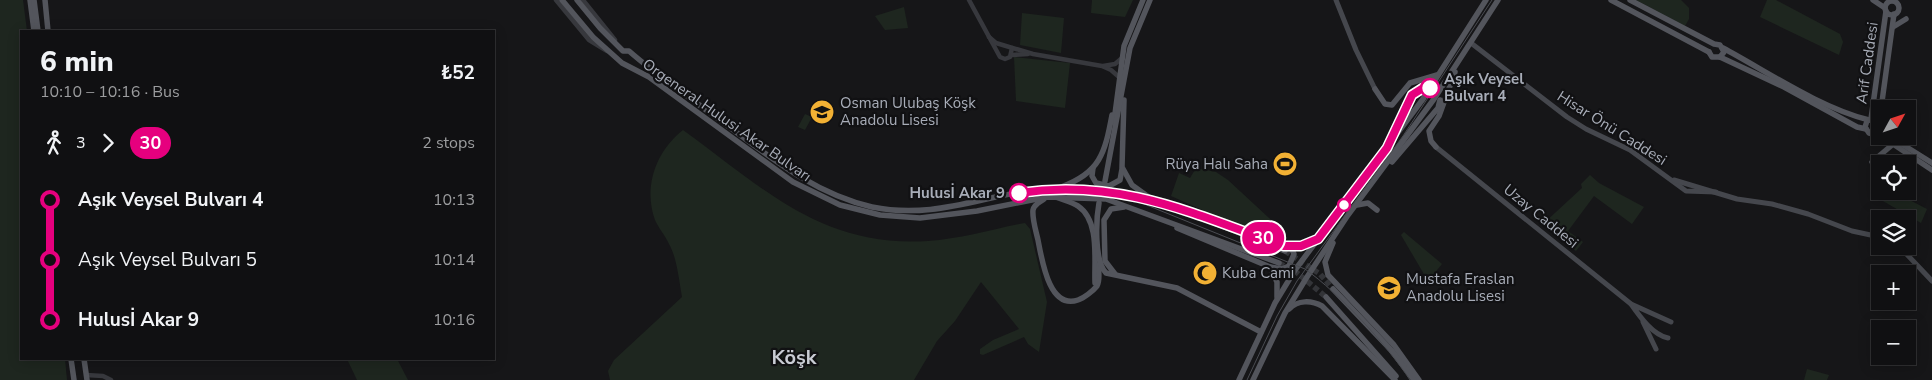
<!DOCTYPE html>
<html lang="en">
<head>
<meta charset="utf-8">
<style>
  body { margin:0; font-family:"Nunito Sans",sans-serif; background:#1e1e20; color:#f1f3f6; height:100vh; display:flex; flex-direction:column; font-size:19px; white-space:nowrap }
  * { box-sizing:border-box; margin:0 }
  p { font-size:16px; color:#9c9d9f }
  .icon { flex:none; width:28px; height:28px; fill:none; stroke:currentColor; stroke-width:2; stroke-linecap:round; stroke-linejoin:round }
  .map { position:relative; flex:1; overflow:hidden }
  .side { position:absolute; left:20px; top:30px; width:475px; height:330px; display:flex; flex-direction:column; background:#101012; border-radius:0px; box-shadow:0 2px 12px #0003,0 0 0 1px #303032 }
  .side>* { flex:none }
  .badge { padding:0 10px; border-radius:16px; font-size:18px; line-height:32px }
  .needle { width:32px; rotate:50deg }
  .tools { position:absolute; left:1871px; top:100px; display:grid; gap:10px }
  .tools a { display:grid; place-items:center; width:45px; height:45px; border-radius:0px; background:#101012; box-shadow:0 2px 12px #0003,0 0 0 1px #303032; font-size:25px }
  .map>.badge { position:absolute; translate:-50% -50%; box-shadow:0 0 0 2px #fff }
  .legs { display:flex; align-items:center; gap:8px; height:55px; padding:0 20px; font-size:16px }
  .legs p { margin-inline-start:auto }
  .overview { display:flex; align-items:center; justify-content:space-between; height:85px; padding:0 20px }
  h1 { font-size:28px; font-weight:800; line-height:38px }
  ul { padding:0 20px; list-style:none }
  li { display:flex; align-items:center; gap:18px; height:60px; font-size:19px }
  li i { display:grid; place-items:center; width:8px; height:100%; margin:0 6px; background:currentColor }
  li i::after { content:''; width:12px; height:12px; margin:-6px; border:4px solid; border-radius:50%; background:#101012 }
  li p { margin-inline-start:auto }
  li:first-child i { background:linear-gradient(#0000 50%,currentColor 0) }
  li:last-child i { background:linear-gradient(currentColor 50%,#0000 0) }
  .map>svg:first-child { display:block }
</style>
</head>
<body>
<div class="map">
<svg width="1932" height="380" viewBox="0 0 1932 380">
  <rect width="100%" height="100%" fill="#161618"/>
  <g fill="#1e261f">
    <path d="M0,0H23L27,31H21V359H65L67,380H0Z"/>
    <path d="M1092,0H1133L1125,17L1091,13Z"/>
    <path d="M1636,0H1681L1689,8V19L1685,26Z"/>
    <path d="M1767,0H1776L1840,34L1843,42L1839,55L1760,17Z"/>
    <path d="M904,7L908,28L885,30L875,16Z"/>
    <path d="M1022,13L1064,18L1061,53L1020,45Z"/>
    <path d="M1014,57L1070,63L1065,108L1016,101Z"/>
    <path d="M805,114L812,117L805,130L798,127Z"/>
    <path d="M683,130C763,188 822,248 928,241C961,239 993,229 1025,223L1030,229L1047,302L1039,352L1028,344L1024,337L983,355L980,354V349L993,340L1019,329L981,282L955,321L937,341L914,380H610L608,371L614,360L682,297C679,280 677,258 669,244C665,235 659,229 655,220C643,187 656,151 683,130Z"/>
    <path d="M1196,168L1216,172L1228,180L1282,230L1275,239L1252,232L1171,196L1179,173L1190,178Z"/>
    <path d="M1590,175L1599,183L1644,207L1632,224L1594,196L1568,231L1583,242L1576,251L1543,224L1582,188L1581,184Z"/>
    <path d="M1880,186V191H1892L1927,209L1921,223L1876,197Z"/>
    <path d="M1404,232L1442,264L1428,281L1401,235Z"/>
    <path d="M347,359H397L408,380H357Z"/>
    <path d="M1807,369L1829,375L1827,380H1804Z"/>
  </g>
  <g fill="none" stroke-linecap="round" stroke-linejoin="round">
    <g stroke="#333438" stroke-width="5.5" stroke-dasharray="5.5 3" stroke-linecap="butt">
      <path d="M1418,90L1431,88L1439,96"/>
      <path d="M1285,251L1320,274L1333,289"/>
      <path d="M1279,263L1296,272L1326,297"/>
    </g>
    <g stroke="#37383d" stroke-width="4.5">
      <path d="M556,0L589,40L607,51"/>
      <path d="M583,0L615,40"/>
      <path d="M969,0L1000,57L1005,59L1010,57L1012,48"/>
      <path d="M989,37L996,43L1033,54L1102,66L1111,70L1119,77"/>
      <path d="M1012,55L1028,54"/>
      <path d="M1103,66L1115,64L1122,58"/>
      <path d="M86,375L103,376L111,380"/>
    </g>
    <g stroke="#45474d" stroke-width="5">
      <path d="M1336,0L1356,50L1375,89"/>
      <path d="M1471,43L1567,117L1586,129L1630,150L1686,191L1716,192"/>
      <path d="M1436,147L1631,304"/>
      <path d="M1674,180L1737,199L1772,204L1808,214L1852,231L1880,237"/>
      <path d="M1899,246L1932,281"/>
      <path d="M1643,322L1656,349"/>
      <path d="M1668,338C1653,335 1640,317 1631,304L1671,322"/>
    </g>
    <g stroke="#53555c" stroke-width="5.5">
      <path d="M30,0L34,31"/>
      <path d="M34,0L38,31"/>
      <path d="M45,0L48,31"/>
      <path d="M562,0L593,37L622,63L649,77L793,182L840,205L880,215L920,218L977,211L1047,197L1106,199L1279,263"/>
      <path d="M577,0L600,28L623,51H629C655,74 685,94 713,115C763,151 810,193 872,207C941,221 992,190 1058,188C1139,186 1212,223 1285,251"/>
      <path d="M1611,0L1709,52"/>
      <path d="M1630,0L1714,44L1720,45L1724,52L1720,57"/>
      <path d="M1873,0L1885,8"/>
      <circle cx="1892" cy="8" r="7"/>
      <path d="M1893,27L1906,19"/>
      <path d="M1723,48C1766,71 1822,109 1869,120"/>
      <path d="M1709,52L1712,57H1720L1784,87L1857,127L1866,129"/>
      <path d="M1375,89L1385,104L1392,105L1410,83L1437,75"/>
      <path d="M1124,100L1122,167L1132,185L1150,198"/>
      <path d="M1881,109L1894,14"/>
      <path d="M1871,119L1886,11"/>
      <path d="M1114,121L1124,46L1143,0"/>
      <path d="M1880,123L1871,119L1867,121L1865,127L1869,133L1873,134L1880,130"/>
      <path d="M1393,135L1410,97L1418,90"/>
      <path d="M1881,136L1932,170"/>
      <path d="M1889,136L1932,163"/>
      <path d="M1436,147L1431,141L1429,131L1439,116L1455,72"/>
      <path d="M1392,162L1438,108L1440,100"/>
      <path d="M1872,162L1892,145"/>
      <path d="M1093,168L1092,176L1096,183L1109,186L1120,180L1122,169"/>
      <path d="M1105,181L1130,48L1150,0"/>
      <path d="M1061,187C1100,173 1105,153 1112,115"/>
      <path d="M1056,197C1063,200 1071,202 1078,206C1100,221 1094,259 1095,283"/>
      <path d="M1044,199C1040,202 1034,204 1033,210C1032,219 1036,231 1038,240C1042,260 1049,310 1078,300C1084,298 1093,291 1097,286C1101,279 1097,270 1100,263"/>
      <path d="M1099,203C1096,219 1094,261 1106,273L1177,288L1261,332"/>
      <path d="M1357,205L1368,203L1377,210"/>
      <path d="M1177,228L1270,267L1277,282V297"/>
      <path d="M1238,229L1291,247L1317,239"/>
      <path d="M1333,243L1325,262L1328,275L1394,345L1419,380"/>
      <path d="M1270,267L1282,269L1289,266L1294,254L1291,247"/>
      <path d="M1115,274L1105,261L1104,220L1111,209L1124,207"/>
      <path d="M1333,289L1392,351L1414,380"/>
      <path d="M1326,297L1396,376"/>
      <path d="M1289,309C1298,300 1311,300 1322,306L1395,380"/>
      <path d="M71,359L74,380"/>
      <path d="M84,359L87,380"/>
      <path d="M1239,380L1275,303L1295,270L1423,99L1486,0"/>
      <path d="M1253,380L1285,313L1307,277L1348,215L1434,99L1498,0"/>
    </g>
    <g stroke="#4a4c52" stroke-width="1">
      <path d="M1144,204L1305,269C1339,293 1387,345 1410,380"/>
      <path d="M1247,380L1277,316L1297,281L1403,136L1492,0"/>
    </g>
  </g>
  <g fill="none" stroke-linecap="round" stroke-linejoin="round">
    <defs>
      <path id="line-1" d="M1019,193C1119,178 1192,213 1284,246H1301L1318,239L1387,148L1412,95L1423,88H1430"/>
    </defs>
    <use href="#line-1" stroke="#fff" stroke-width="11"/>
    <use href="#line-1" stroke="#e6007e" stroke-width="8"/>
  </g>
  <defs>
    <symbol id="school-disc" viewBox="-11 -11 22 22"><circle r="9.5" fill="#f2b134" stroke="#111113"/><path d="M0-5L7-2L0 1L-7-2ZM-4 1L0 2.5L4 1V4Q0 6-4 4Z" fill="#111"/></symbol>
    <symbol id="stadium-disc" viewBox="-11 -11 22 22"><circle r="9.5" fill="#f2b134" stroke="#111113"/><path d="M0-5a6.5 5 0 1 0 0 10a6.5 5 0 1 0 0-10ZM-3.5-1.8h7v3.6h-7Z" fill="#111"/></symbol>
    <symbol id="mosque-disc" viewBox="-11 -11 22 22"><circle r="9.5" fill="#f2b134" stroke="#111113"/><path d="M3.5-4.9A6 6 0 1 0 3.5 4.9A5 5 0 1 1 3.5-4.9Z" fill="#111"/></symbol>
  </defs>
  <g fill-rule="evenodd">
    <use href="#school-disc" x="808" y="98" width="28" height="28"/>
    <use href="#stadium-disc" x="1271" y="150" width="28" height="28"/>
    <use href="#mosque-disc" x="1191" y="259" width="28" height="28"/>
    <use href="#school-disc" x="1375" y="274" width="28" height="28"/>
  </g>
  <g fill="#fff" stroke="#e6007e" stroke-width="2.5">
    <circle cx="1430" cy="88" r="9"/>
    <circle cx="1019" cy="193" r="9"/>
    <circle cx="1344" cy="205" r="6"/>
  </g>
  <g text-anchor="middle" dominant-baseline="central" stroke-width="4.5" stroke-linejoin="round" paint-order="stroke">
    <g font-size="15" fill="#a8adb8" stroke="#111113">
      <text transform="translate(1867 63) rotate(-82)">Arif Caddesi</text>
      <text transform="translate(727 120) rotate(35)">Orgeneral Hulusi Akar Bulvarı</text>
      <text transform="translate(1612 128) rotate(32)">Hisar Önü Caddesi</text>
      <text transform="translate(1541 216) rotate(39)">Uzay Caddesi</text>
    </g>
    <g font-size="15" font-weight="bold" fill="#a8adb8" stroke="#111113" text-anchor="start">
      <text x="1444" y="79">Aşık Veysel<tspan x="1444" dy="17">Bulvarı 4</tspan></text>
      <text x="1005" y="193" text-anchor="end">Hulusİ Akar 9</text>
    </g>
    <g font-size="15" fill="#a8adb8" stroke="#111113" text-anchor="start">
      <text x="840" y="103">Osman Ulubaş Köşk<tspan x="840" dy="17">Anadolu Lisesi</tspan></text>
      <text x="1268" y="164" text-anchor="end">Rüya Halı Saha</text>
      <text x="1222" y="273">Kuba Cami</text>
      <text x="1406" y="279">Mustafa Eraslan<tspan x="1406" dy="17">Anadolu Lisesi</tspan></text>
    </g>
    <g font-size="20" font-weight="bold" fill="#c9ccd4" stroke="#111113">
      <text x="794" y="357">Köşk</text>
    </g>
  </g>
</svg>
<div class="tools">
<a><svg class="needle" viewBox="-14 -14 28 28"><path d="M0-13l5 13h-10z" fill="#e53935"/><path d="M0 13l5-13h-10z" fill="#9c9d9f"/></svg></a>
<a><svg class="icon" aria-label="locate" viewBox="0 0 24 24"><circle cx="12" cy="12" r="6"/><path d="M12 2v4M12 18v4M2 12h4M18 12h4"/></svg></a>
<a><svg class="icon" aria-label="layers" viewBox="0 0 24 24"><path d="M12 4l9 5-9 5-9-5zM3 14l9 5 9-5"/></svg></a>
<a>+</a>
<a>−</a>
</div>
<b class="badge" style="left:1263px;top:238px;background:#e6007e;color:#fff">30</b>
<section class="side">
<div class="overview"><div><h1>6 min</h1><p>10:10 – 10:16 · Bus</p></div><b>₺52</b></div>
<div class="legs"><svg class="icon" aria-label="walk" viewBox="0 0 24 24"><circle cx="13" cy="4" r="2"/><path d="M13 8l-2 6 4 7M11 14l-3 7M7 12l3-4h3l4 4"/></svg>3<svg class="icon" aria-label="forward" viewBox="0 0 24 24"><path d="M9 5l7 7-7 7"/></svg><b class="badge" style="background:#e6007e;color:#fff">30</b><p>2 stops</p></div>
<ul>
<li><i style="color:#e6007e"></i><b>Aşık Veysel Bulvarı 4</b><p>10:13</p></li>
<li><i style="color:#e6007e"></i><span>Aşık Veysel Bulvarı 5</span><p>10:14</p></li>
<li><i style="color:#e6007e"></i><b>Hulusİ Akar 9</b><p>10:16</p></li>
</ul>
</section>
</div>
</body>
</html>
